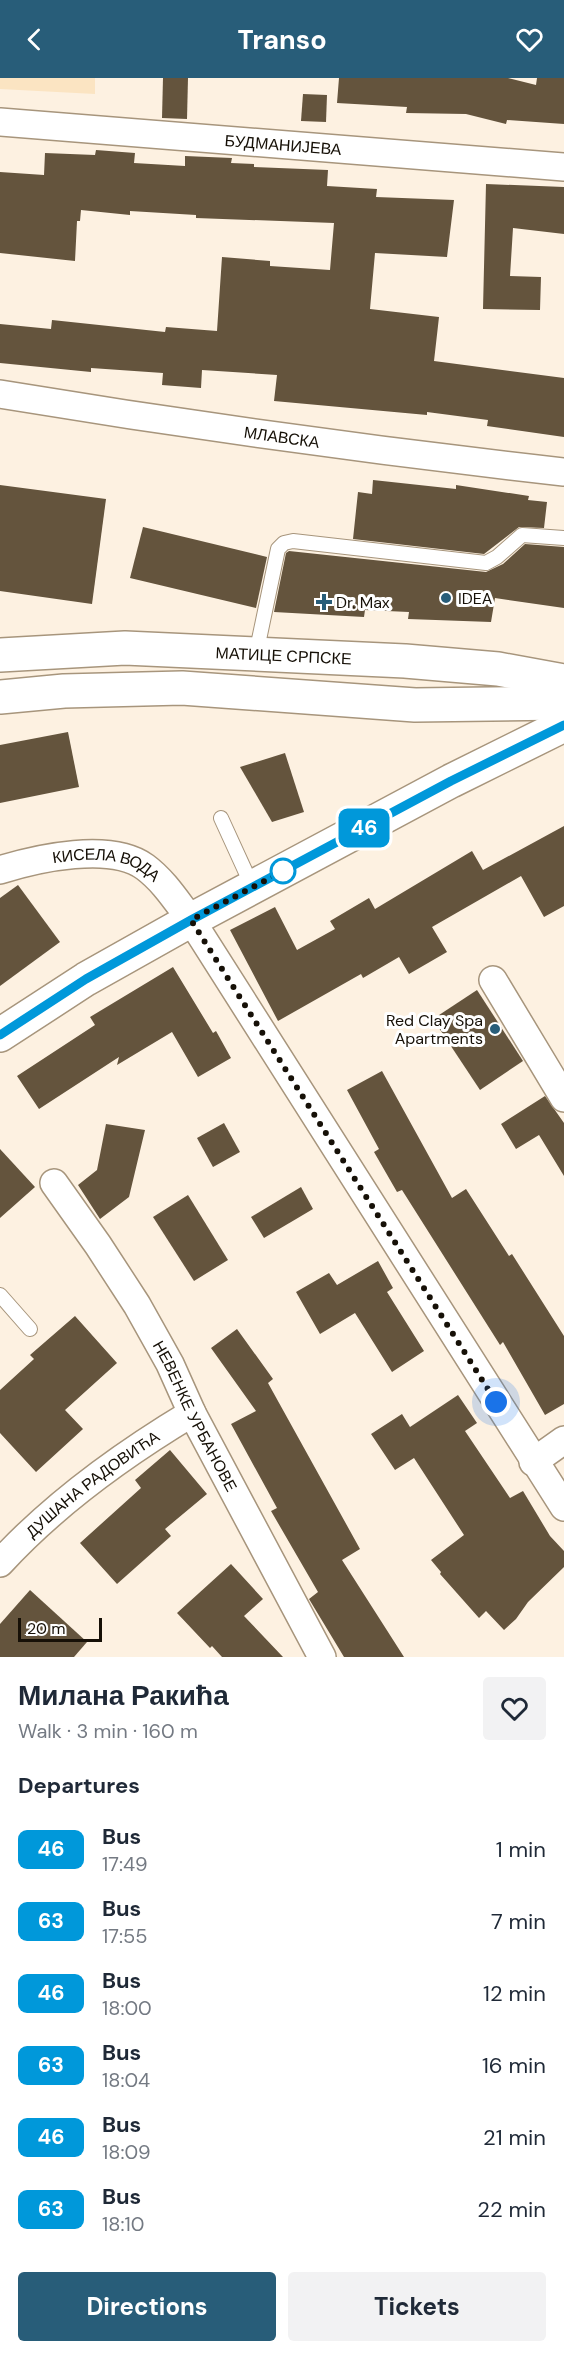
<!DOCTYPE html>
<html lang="en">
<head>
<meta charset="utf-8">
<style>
  body { margin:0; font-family:"DM Sans",sans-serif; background:#f2f2f3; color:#1f2937; height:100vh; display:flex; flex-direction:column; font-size:22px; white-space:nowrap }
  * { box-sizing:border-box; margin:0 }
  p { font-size:20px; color:#747a83 }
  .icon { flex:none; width:33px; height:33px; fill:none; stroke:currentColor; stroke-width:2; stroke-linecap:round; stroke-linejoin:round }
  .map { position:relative; height:1579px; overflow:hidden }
  .side { display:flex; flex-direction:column; background:#fff; flex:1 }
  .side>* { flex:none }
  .badge { padding:0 12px; border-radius:9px; font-size:21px; line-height:39px }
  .scale { position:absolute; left:18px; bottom:15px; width:84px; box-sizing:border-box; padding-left:6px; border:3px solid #161007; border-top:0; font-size:16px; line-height:21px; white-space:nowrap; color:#161007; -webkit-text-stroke:4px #fff; paint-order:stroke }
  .you { position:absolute; width:30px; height:30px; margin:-15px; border:4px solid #fff; border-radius:50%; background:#1a73e8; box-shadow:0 0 0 9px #1a73e833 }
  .map>.badge { position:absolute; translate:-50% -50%; box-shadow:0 0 0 3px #fff }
  h2 { padding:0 18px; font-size:22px; line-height:54px }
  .round { display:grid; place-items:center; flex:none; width:63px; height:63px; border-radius:6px; background:#f2f2f3 }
  .summary { display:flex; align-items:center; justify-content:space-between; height:102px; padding:0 18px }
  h1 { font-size:28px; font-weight:700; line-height:45px }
  .cta { display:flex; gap:12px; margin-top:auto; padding:12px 18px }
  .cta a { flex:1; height:69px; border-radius:6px; background:#285d79; color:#fff; font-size:24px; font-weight:700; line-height:69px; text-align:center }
  .cta a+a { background:#f2f2f3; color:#1f2937 }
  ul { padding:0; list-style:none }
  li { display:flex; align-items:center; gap:18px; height:72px; padding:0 18px }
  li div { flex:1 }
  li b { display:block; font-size:22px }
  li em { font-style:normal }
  li .badge { min-width:66px; font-weight:700; text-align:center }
  header { display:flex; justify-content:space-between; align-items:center; height:78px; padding:0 18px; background:#285d79; color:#fff; font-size:27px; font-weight:700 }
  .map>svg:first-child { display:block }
</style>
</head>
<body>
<header><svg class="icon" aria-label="back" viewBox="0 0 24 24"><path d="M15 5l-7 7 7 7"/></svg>Transo<svg class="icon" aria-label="heart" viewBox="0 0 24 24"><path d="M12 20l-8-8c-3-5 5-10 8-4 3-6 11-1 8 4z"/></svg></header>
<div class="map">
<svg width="564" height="1579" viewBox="0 0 564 1579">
  <rect width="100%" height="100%" fill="#fdf1e1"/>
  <path fill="#fbe4c2" d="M0,0H95V16L0,11Z"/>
  <g fill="#64543d">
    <path d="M163,0H188L187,41L162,40Z"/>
    <path d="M339,0H508L536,7L537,0H564V46L507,42L506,46L466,36L406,35L407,29L337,25Z"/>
    <path d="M303,16L327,17L326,44L301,43Z"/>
    <path d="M96,72L135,75L134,85L185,88V78L232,80L231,85L254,86V89L328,92L327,108L377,111L376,119L454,122L447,179L375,175L370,231L439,239L434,283L564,300V359L487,348L488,342L427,334V337L274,323L277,297L202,292L201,310L162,307L163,295L91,290V294L0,285V246L51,251L52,242L165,254L166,249L217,253L222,179L270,183V188L330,192L334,145L196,140V137L130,133V137L81,132L80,143H77L75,183L0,175V94L44,97L45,75L95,77Z"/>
    <path d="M486,106L564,109V156L513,150L510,198L541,199L540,232L483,231Z"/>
    <path d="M373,402L456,411V407L529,418L528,422L547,424L544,450L519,449L484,476L353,461L358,414L372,416Z"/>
    <path d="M0,407L106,421L92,526L0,513Z"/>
    <path d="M143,449L267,479L256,530L130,500Z"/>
    <path d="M525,466L564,469V530L495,520L491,544L408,541L409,534L365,532L364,539L274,534L286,475L289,473L486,494L503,486Z"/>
    <path d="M68,654L79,709L0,725V667Z"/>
    <path d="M285,675L304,734L272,744L240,689Z"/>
    <path d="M564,748V828L544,839L521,798L432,849L447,874L409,896L399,879L363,900L361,896L278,943L230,852L275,829L297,872L335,851L330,843L369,820L375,831L472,773L483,792Z"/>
    <path d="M18,807L60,864L0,908V820Z"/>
    <path d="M173,889L213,955L216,953L231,980L198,999L172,954L117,987L119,979L39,1031L17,998L95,947L90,939Z"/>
    <path d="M477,912L523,983L480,1012L433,941Z"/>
    <path d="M382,993L452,1120L466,1111L509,1178L512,1176L564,1258V1326L545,1337L503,1264L500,1267L402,1112L397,1114L374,1074L379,1071L347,1012Z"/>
    <path d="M545,1018L564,1045V1098L539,1057L516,1071L501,1046Z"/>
    <path d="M224,1045L240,1074L213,1089L197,1060Z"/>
    <path d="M106,1046L145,1052L129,1119L100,1141L78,1107L97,1092Z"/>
    <path d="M0,1071L35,1109L0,1140Z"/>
    <path d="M301,1109L313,1131L264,1160L251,1139Z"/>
    <path d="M188,1117L228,1182L194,1203L153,1139Z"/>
    <path d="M378,1183L393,1210L387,1214L424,1273L392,1294L355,1235L320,1256L296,1214L329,1195L337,1207Z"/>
    <path d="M75,1238L117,1285L65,1332L83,1351L36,1394L0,1355V1312L34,1281L30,1277Z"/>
    <path d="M237,1251L273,1301L268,1305L360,1471L342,1482L404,1579H344L309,1521L318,1514L271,1433L277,1430L231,1346L256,1333L211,1270Z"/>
    <path d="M458,1317L477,1345L465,1353L510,1420L523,1413L550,1458L564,1473V1489L528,1524L516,1541L504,1552L486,1533L479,1540L440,1496L441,1494L431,1482L464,1457L414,1380L395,1392L371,1356L402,1336L410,1349Z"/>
    <path d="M170,1372L207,1416L165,1451L171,1458L117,1506L80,1465L141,1410L135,1402Z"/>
    <path d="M231,1486L263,1521L244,1538L283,1579H222L212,1568L210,1570L177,1535Z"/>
    <path d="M30,1512L87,1564L74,1579H0V1546Z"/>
  </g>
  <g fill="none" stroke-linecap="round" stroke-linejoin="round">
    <defs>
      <g id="lane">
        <path d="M256,576L278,471L284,465L293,463L486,485L497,479L522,457L564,460"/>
        <path d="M221,740L253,810"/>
        <path d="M0,1217L30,1251"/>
      </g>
      <g id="street">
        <path id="s1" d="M0,44L564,89"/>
        <path id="s2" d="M0,316C187,347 375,373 564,394"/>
        <path id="s3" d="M0,792C38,780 111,764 145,789C164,803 177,824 191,842L564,1429"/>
        <path d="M493,902L564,1020"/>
        <path id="s4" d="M54,1105L98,1167L137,1227L170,1286L192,1335L322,1579"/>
        <path d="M533,1384L564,1362"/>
        <path id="s5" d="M0,1485C55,1425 122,1377 192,1335"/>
      </g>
      <g id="secondary">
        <path id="s6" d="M0,577L125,570L405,583L498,591L564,603"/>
        <path d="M0,619L64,613L182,610L415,627L564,625"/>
        <path d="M0,957L86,901L191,842L451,703L564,647"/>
      </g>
    </defs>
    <use href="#lane" stroke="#a7957c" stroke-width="16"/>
    <use href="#street" stroke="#a7957c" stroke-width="30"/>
    <use href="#secondary" stroke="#a7957c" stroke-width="36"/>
    <use href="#lane" stroke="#fff" stroke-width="14"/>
    <use href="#street" stroke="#fff" stroke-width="27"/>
    <use href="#secondary" stroke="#fff" stroke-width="33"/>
  </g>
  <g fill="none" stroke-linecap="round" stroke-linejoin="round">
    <defs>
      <path id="line" d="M0,957L86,901L191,842L451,703L564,647"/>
    </defs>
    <use href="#line" stroke="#fff" stroke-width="14"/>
    <use href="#line" stroke="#0098da" stroke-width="9"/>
    <path stroke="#161007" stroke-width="6" stroke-dasharray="0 10.8" d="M283,793L191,842L496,1324"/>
  </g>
  <g fill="#285d79" stroke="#fff" stroke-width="2">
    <circle cx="446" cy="520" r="6"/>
    <path d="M321 515h6v6h6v6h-6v6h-6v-6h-6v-6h6z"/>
    <circle cx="495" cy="951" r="6"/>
  </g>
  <circle fill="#fff" stroke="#0098da" stroke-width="3" cx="283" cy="793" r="12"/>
  <g text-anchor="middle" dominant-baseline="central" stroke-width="6" stroke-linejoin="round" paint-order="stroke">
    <g font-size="16" fill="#161007" stroke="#fff">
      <text stroke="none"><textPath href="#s1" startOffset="284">БУДМАНИЈЕВА</textPath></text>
      <text stroke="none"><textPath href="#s2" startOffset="285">МЛАВСКА</textPath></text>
      <text stroke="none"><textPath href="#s6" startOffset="284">МАТИЦЕ СРПСКЕ</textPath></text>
      <text stroke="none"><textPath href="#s3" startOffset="110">КИСЕЛА ВОДА</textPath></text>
      <text stroke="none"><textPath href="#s4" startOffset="273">НЕВЕНКЕ УРБАНОВЕ</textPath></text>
      <text stroke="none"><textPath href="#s5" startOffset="122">ДУШАНА РАДОВИЋА</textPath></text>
    </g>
    <g font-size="16" fill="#161007" stroke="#fff" text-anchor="start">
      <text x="458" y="520">IDEA</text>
      <text x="336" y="524">Dr. Max</text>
      <text x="483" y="942" text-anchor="end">Red Clay Spa<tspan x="483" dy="18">Apartments</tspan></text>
    </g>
  </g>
</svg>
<div class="scale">20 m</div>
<div class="you" style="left:496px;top:1324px"></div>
<b class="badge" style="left:364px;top:750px;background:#0098da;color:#fff">46</b>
</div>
<section class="side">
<div class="summary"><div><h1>Милана Ракића</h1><p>Walk · 3 min · 160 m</p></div><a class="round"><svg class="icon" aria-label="heart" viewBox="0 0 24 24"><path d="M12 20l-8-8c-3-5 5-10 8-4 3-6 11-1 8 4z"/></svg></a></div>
<h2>Departures</h2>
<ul>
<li><span class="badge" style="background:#0098da;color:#fff">46</span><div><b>Bus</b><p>17:49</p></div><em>1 min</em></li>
<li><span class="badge" style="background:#0098da;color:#fff">63</span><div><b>Bus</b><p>17:55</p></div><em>7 min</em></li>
<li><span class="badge" style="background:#0098da;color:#fff">46</span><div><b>Bus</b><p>18:00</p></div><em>12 min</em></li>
<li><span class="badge" style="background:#0098da;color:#fff">63</span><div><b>Bus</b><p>18:04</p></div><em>16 min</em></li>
<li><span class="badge" style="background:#0098da;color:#fff">46</span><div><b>Bus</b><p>18:09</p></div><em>21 min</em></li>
<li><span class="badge" style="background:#0098da;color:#fff">63</span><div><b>Bus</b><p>18:10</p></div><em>22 min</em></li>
</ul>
<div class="cta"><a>Directions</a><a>Tickets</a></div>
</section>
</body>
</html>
